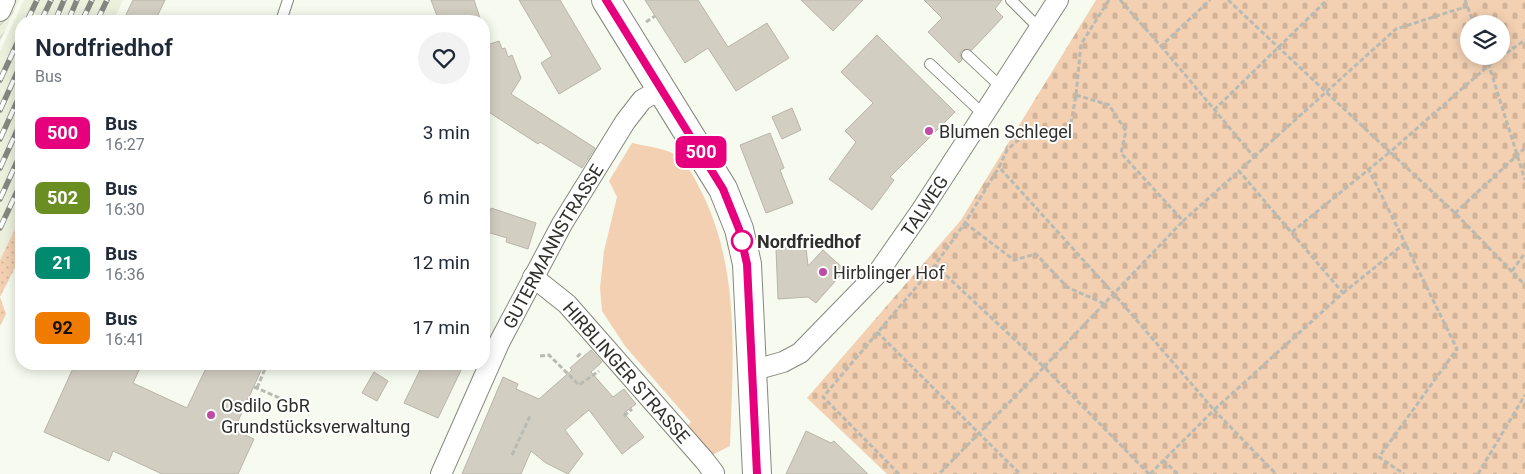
<!DOCTYPE html>
<html lang="en">
<head>
<meta charset="utf-8">
<style>
  body { margin:0; font-family:Roboto,sans-serif; background:#f2f2f3; color:#1f2937; height:100vh; display:flex; flex-direction:column; font-size:19px; white-space:nowrap }
  * { box-sizing:border-box; margin:0 }
  p { font-size:16px; color:#747a83 }
  .icon { flex:none; width:28px; height:28px; fill:none; stroke:currentColor; stroke-width:2; stroke-linecap:round; stroke-linejoin:round }
  .map { position:relative; flex:1; overflow:hidden }
  .details { position:absolute; left:15px; top:15px; width:475px; height:355px; display:flex; flex-direction:column; background:#fff; border-radius:20px; box-shadow:0 2px 12px #0003 }
  .details>* { flex:none }
  .badge { padding:0 10px; border-radius:8px; font-size:18px; line-height:32px }
  .controls { position:absolute; left:1460px; top:15px; display:grid; gap:10px }
  .controls a { display:grid; place-items:center; width:50px; height:50px; border-radius:50%; background:#fff; box-shadow:0 2px 12px #0003; font-size:25px }
  .map>.badge { position:absolute; translate:-50% -50%; box-shadow:0 0 0 2px #fff }
  .round { display:grid; place-items:center; flex:none; width:52px; height:52px; border-radius:26px; background:#f2f2f3 }
  .head { display:flex; align-items:center; justify-content:space-between; height:85px; padding:0 20px }
  h1 { font-size:24px; font-weight:600; line-height:38px }
  ul { padding:0; list-style:none }
  li { display:flex; align-items:center; gap:15px; height:65px; padding:0 20px }
  li div { flex:1 }
  li b { display:block; font-size:19px }
  li em { font-style:normal }
  li .badge { min-width:55px; font-weight:700; text-align:center }
  .map>svg:first-child { display:block }
</style>
</head>
<body>
<div class="map">
<svg width="1525" height="474" viewBox="0 0 1525 474">
  <defs>
    <pattern id="industrial-furrows" width="10" height="10" patternUnits="userSpaceOnUse" patternTransform="scale(1.25)"><rect width="10" height="10" fill="#ebf0dd"/><path d="M-1 1l2-2M0 10L10 0M9 11l2-2" fill="none" stroke="#cacebe"/></pattern>
    <pattern id="grass-dots" width="8" height="8" patternUnits="userSpaceOnUse" patternTransform="scale(1.25)"><rect width="8" height="8" fill="#f3d0b2"/><path d="M2 2h.1M6 6h.1" fill="none" stroke="#d1b399" stroke-width="1.8" stroke-linecap="round"/></pattern>
    <pattern id="cemetery-stones" width="16" height="16" patternUnits="userSpaceOnUse" patternTransform="scale(1.25)"><rect width="16" height="16" fill="#f3d0b2"/><path d="M2 7V4a2 2 0 0 1 4 0v3zM10 15v-3a2 2 0 0 1 4 0v3z" fill="#d1b399"/></pattern>
  </defs>
  <rect width="100%" height="100%" fill="#f7faee"/>
  <path fill="#ebf0dd" d="M24,0H123L113,21H21V216L0,260V51Z"/>
  <path fill="url(#industrial-furrows)" d="M0,0H19L0,42Z"/>
  <path fill="url(#grass-dots)" d="M21,216V256L0,297L6,314L0,326V260Z"/>
  <path fill="url(#cemetery-stones)" fill-rule="evenodd" d="M1096,0H1525V474H887L807,398L961,220ZM1469,24H1501V56H1469Z"/>
  <path fill="#f3d0b2" d="M632,143C645,146 664,148 676,155C687,163 694,177 700,189C741,268 733,359 730,446L712,455L687,426L691,422L625,346L602,311L600,288L604,251L617,197L609,181Z"/>
  <g fill="#d2cec2" stroke="#b8b4a8">
    <path d="M133,0H165L155,21H123Z"/>
    <path d="M431,0H474L481,21H439Z"/>
    <path d="M519,0H560L601,69L559,94L541,63L552,56Z"/>
    <path d="M645,0H698L728,47L767,23L789,58L736,91L708,48L685,63Z"/>
    <path d="M801,0H863L833,31Z"/>
    <path d="M924,0H1002L995,9L1003,17L972,50H962L960,54L962,60L959,63L928,32L942,18Z"/>
    <path d="M877,35L955,112L890,177L894,180L872,210L829,179L856,142L845,131L873,103L841,72Z"/>
    <path d="M499,41L502,49L505,48L508,57L512,55L521,78L511,94L595,148L582,168L540,142L538,144L484,109V46Z"/>
    <path d="M792,108L801,130L782,139L772,117Z"/>
    <path d="M770,133L784,168L780,170L793,203L766,213L740,145Z"/>
    <path d="M491,208L536,223L528,249L506,242L507,238L484,231Z"/>
    <path d="M806,247L808,266L823,250L845,270L816,303L808,297L778,299L776,248Z"/>
    <path d="M591,350L602,362L591,372L613,397L624,389L636,404L624,413L644,437L622,454L589,410L565,430L583,454L568,474L546,463L531,451L521,474H462L503,377L518,384L516,389L539,399L572,370L570,368Z"/>
    <path d="M75,364H142L133,383L187,408L208,364H264L234,430L254,439L238,474H162L113,451L109,461L44,432Z"/>
    <path d="M423,364H464L438,418L404,403Z"/>
    <path d="M374,372L388,381L377,401L362,393Z"/>
    <path d="M806,431L831,443L834,441L868,474H786Z"/>
  </g>
  <g fill="none" stroke-linecap="round" stroke-linejoin="round">
    <defs>
      <g id="lane">
        <path d="M1011,0L1039,28"/>
        <path d="M281,21L288,0"/>
        <path d="M967,55L1001,87"/>
        <path d="M930,64L983,114"/>
      </g>
      <g id="street">
        <path d="M0,11L5,0"/>
        <path id="s1" d="M533,277L567,304L705,461L714,473"/>
        <path id="s2" d="M751,371L783,362L800,353L877,274L921,211L1058,0"/>
        <path id="s3" d="M441,474L500,341L562,224L625,122L642,100L661,89"/>
      </g>
      <path id="secondary" d="M606,0L723,189L739,229L747,264L757,474"/>
    </defs>
    <use href="#lane" stroke="#85887d" stroke-width="12"/>
    <use href="#street" stroke="#85887d" stroke-width="22"/>
    <use href="#secondary" stroke="#85887d" stroke-width="30"/>
    <g stroke="#b9bbb2" stroke-width="3" stroke-dasharray="5 2.5" stroke-linecap="butt">
      <path d="M1109,0L1081,44L1076,95L1069,134H1025L1007,150L999,167L1114,294L1214,410L1343,293L1239,171L1254,157L1161,46"/>
      <path d="M1120,0L1161,46L1210,0"/>
      <path d="M1228,0L1390,152L1489,65L1525,40"/>
      <path d="M1465,0L1474,24"/>
      <path d="M646,22L655,16"/>
      <path d="M1486,56L1525,180"/>
      <path d="M1076,95L1109,105L1126,131L1121,153L1183,221L1239,171"/>
      <path d="M1214,110L1327,0"/>
      <path d="M1254,157L1396,29L1468,6"/>
      <path d="M1368,168L1405,243"/>
      <path d="M1455,213L1525,148"/>
      <path d="M965,223L1014,260L1036,254L1067,287L1105,304"/>
      <path d="M1292,232L1390,152L1455,213L1525,285"/>
      <path d="M935,265L1044,367L939,474"/>
      <path d="M1512,271L1525,253"/>
      <path d="M1343,293L1405,243L1457,349L1379,457L1404,474"/>
      <path d="M877,332L1020,474"/>
      <path d="M540,356L549,355L579,385L599,371"/>
      <path d="M577,357L582,352"/>
      <path d="M254,387L282,399"/>
      <path d="M257,388L267,364"/>
      <path d="M624,416L632,409"/>
      <path d="M512,455L531,414"/>
      <path d="M1163,460L1178,474"/>
      <path d="M899,474L823,397L935,265L965,223L999,167"/>
      <path d="M1149,474L1044,367L1183,221"/>
      <path d="M1150,474L1214,410L1276,474"/>
      <path d="M1478,474L1525,395"/>
    </g>
    <use href="#lane" stroke="#fff" stroke-width="10"/>
    <use href="#street" stroke="#fff" stroke-width="20"/>
    <use href="#secondary" stroke="#fff" stroke-width="28"/>
    <defs>
      <g id="rail">
        <path d="M27,21L37,0"/>
        <path d="M41,21L51,0"/>
        <path d="M55,21L64,0"/>
        <path d="M68,21L77,0"/>
        <path d="M82,21L92,0"/>
        <path d="M97,21L107,0"/>
        <path d="M0,80L21,35"/>
        <path d="M0,110L21,64"/>
        <path d="M0,139L21,93"/>
        <path d="M0,168L21,122"/>
        <path d="M0,199L21,153"/>
        <path d="M0,228L21,183"/>
      </g>
    </defs>
    <use href="#rail" stroke="#85877f" stroke-width="5.5"/>
    <use href="#rail" stroke="#fff" stroke-width="4" stroke-dasharray="11" stroke-linecap="butt"/>
  </g>
  <g fill="none" stroke-linecap="round" stroke-linejoin="round">
    <defs>
      <path id="line" d="M606,0L723,189L739,229L747,264L757,474"/>
    </defs>
    <use href="#line" stroke="#fff" stroke-width="11"/>
    <use href="#line" stroke="#e6007e" stroke-width="8"/>
  </g>
  <g fill="#be4ca7" stroke="#fff" stroke-width="2">
    <circle cx="929" cy="131" r="5"/>
    <circle cx="823" cy="272" r="5"/>
    <circle cx="211" cy="415" r="5"/>
  </g>
  <circle fill="#fff" stroke="#e6007e" stroke-width="2.5" cx="742" cy="241" r="10"/>
  <g text-anchor="middle" dominant-baseline="central" stroke-width="4" stroke-linejoin="round" paint-order="stroke">
    <g font-size="18" fill="#2f302b" stroke="#fff" text-anchor="start">
      <text x="939" y="131">Blumen Schlegel</text>
      <text x="833" y="272">Hirblinger Hof</text>
      <text x="221" y="405">Osdilo GbR<tspan x="221" dy="21">Grundstücksverwaltung</tspan></text>
    </g>
    <g font-size="18" fill="#2f302b" stroke="#fff">
      <text stroke="none"><textPath href="#s2" startOffset="246">TALWEG</textPath></text>
      <text stroke="none"><textPath href="#s3" startOffset="254">GUTERMANNSTRASSE</textPath></text>
      <text stroke="none"><textPath href="#s1" startOffset="134">HIRBLINGER STRASSE</textPath></text>
    </g>
    <g font-size="18" font-weight="bold" fill="#2f302b" stroke="#fff" text-anchor="start">
      <text x="757" y="241">Nordfriedhof</text>
    </g>
  </g>
</svg>
<div class="controls">
<a><svg class="icon" aria-label="layers" viewBox="0 0 24 24"><path d="M12 4l9 5-9 5-9-5zM3 14l9 5 9-5"/></svg></a>
</div>
<b class="badge" style="left:701px;top:152px;background:#e6007e;color:#fff">500</b>
<section class="details">
<div class="head"><div><h1>Nordfriedhof</h1><p>Bus</p></div><a class="round"><svg class="icon" aria-label="heart" viewBox="0 0 24 24"><path d="M12 20l-8-8c-3-5 5-10 8-4 3-6 11-1 8 4z"/></svg></a></div>
<ul>
<li><span class="badge" style="background:#e6007e;color:#fff">500</span><div><b>Bus</b><p>16:27</p></div><em>3 min</em></li>
<li><span class="badge" style="background:#6b8e23;color:#fff">502</span><div><b>Bus</b><p>16:30</p></div><em>6 min</em></li>
<li><span class="badge" style="background:#008b70;color:#fff">21</span><div><b>Bus</b><p>16:36</p></div><em>12 min</em></li>
<li><span class="badge" style="background:#ef7c00;color:#111">92</span><div><b>Bus</b><p>16:41</p></div><em>17 min</em></li>
</ul>
</section>
</div>
</body>
</html>
